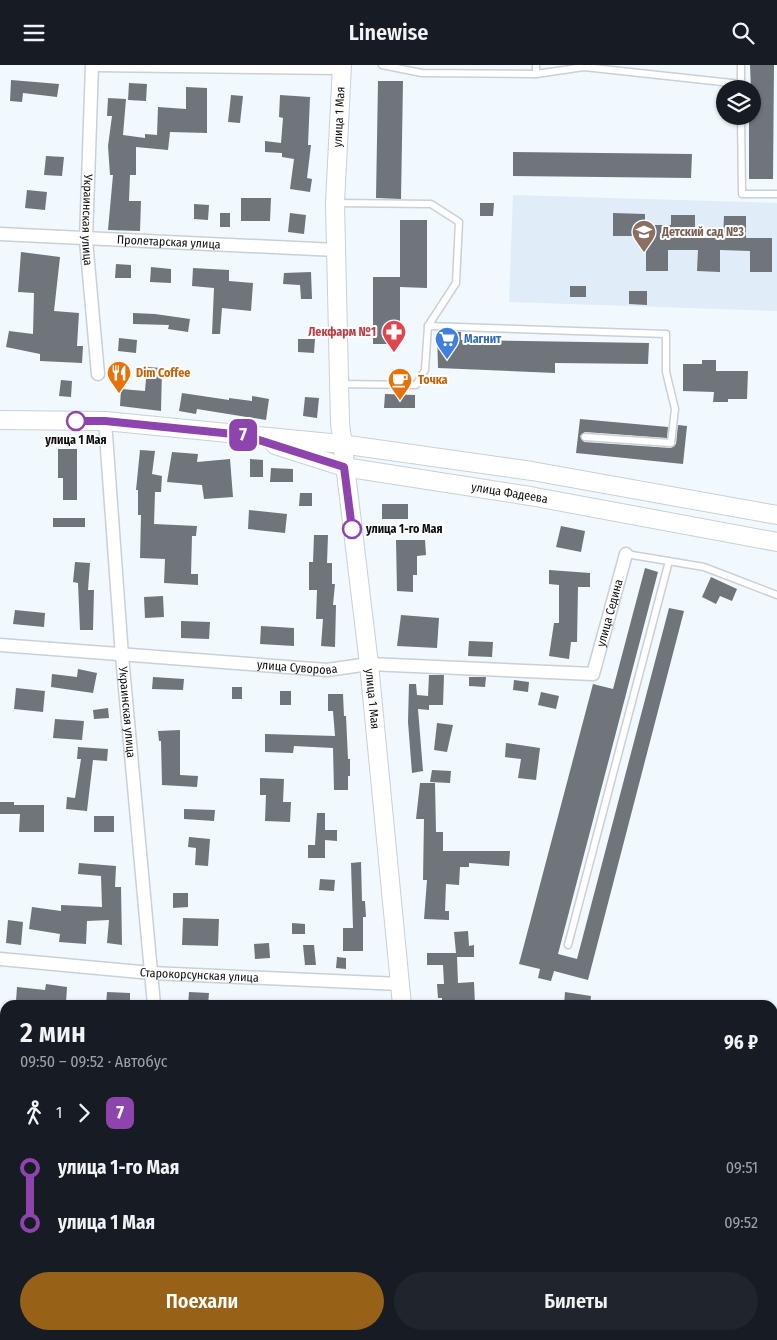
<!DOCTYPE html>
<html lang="ru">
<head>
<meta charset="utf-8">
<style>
  body { margin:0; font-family:"Fira Sans Condensed",sans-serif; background:#20242c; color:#f1f3f6; height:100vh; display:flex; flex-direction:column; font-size:19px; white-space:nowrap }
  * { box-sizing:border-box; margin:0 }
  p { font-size:16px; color:#9ea1a6 }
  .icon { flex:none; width:28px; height:28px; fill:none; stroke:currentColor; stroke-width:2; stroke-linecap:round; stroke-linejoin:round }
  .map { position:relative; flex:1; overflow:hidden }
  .side { position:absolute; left:0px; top:935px; width:778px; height:340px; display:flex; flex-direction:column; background:#171b24; border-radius:15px 15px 0 0; box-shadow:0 1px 4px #0004 }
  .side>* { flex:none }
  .badge { padding:0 10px; border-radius:8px; font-size:18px; line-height:32px }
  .controls { position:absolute; left:716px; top:15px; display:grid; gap:10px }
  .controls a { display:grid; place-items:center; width:45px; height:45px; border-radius:50%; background:#171b24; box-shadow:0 1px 4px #0004; font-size:25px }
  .map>.badge { position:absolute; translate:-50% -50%; box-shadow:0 0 0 2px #fff }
  .legs { display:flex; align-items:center; gap:8px; height:55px; padding:0 20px; font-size:16px }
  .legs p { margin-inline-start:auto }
  .head { display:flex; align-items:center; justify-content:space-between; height:85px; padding:0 20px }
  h1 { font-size:28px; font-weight:600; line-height:38px }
  .primary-button { display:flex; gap:10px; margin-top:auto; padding:10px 20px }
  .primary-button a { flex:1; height:58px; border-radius:30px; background:#976218; color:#fff; font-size:20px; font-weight:600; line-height:58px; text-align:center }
  .primary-button a+a { background:#20242c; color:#f1f3f6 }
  ul { padding:0 20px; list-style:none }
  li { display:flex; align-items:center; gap:18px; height:55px; font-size:19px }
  li i { display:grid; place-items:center; width:8px; height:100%; margin:0 6px; background:currentColor }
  li i::after { content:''; width:12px; height:12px; margin:-6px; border:4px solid; border-radius:50%; background:#171b24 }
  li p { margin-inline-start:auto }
  li:first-child i { background:linear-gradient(#0000 50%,currentColor 0) }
  li:last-child i { background:linear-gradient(currentColor 50%,#0000 0) }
  header { display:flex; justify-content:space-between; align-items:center; height:65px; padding:0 20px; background:#171b24; font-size:22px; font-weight:600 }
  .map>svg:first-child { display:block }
</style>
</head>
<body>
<header><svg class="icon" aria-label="menu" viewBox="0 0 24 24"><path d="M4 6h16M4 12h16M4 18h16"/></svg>Linewise<svg class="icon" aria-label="search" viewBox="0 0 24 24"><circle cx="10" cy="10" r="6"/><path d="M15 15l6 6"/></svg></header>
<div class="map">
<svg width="777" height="1275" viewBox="0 0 777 1275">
  <rect width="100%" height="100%" fill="#f1f8fe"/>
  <path fill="#e0edf8" d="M513,130L777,138V246L509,237Z"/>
  <g fill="#6f757a">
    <path d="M750,0H774L773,114H749V51H752Z"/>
    <path d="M11,15L59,19L57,32L23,28L22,37L10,36Z"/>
    <path d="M378,16H403L401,134L376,133Z"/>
    <path d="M129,18L147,19L146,36L128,35Z"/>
    <path d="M186,22L207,23V68L170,67L168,85L136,82V110H130L129,136H141L140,166L108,165L113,110H110L108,81L112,51H107L108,33L126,34L123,70L145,73V69L157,70L158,42L186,44Z"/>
    <path d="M231,30L243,31L240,58L228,57Z"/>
    <path d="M280,30L310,32L308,80H311L307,113L312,114L310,127L290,124L294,94L282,92V88L265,87V76L281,78L283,53L279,52Z"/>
    <path d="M513,87L692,89L691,113L513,111Z"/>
    <path d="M46,91L64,92L62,111L44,110Z"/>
    <path d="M27,125L47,127L45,145L25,143Z"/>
    <path d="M241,133H271L270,156H241Z"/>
    <path d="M480,138H494L493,151H480Z"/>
    <path d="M194,139L209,140L208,155L194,154Z"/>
    <rect x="220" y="148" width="10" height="14"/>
    <path d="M290,148L306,150L304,169L288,167Z"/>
    <path d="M613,148L645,149V160H671V150H695V173H723L724,151H746V173H772V207H750V186L720,185V207L697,206L698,185H668V206H646V171H613Z"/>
    <path d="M400,155H427V223L400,222V279H373V212H400Z"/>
    <path d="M21,187L60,192L54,246L79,248L77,281H83L82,298L40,296V289L6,282L9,266L33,269L34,228L18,227Z"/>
    <path d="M116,199L131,200V213H115Z"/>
    <path d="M151,202L171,204V218L150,217Z"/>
    <path d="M193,203L229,205V216L253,218L251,246L222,243L220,269H212L214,223L192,221Z"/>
    <path d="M311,207L312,234H301L300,220L283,219L284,208Z"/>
    <rect x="570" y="221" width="16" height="11"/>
    <path d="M629,226H647V240L629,239Z"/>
    <path d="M133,248L155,249L190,254L188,267L168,264L169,260L133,259Z"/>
    <path d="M437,266L461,267V275L649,278L648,299L555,298V308L438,303Z"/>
    <path d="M119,273L137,275L136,288L118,286Z"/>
    <path d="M298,274H315L314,288L298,287Z"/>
    <path d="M702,295H716V306H748L747,334H728V337H713L714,327L683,326V299H702Z"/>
    <path d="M147,302L162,303L161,346L120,341L121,324L145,326Z"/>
    <path d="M61,315L72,316L71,332L59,331Z"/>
    <path d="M182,328L229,335V333L252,336V331L269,334L266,355L197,344L196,349L179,346Z"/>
    <path d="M385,329L415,330V343H384Z"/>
    <path d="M305,332L319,333L317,353L303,351Z"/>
    <path d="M580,354L668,362L667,373L585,367L580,371L584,377L671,383L676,379L678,360L687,361L683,399L576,388Z"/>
    <path d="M58,384H77V435H63V413H58Z"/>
    <path d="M140,385L155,386L152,409L162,411L161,427H155L154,459L197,461L196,471H192L191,509H198V520L164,518L165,494L140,493L141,450H138V425H136Z"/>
    <path d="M172,387L198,389L197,397L230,394L233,432L204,434L202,420L167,417Z"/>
    <path d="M250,394L263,395V412H250Z"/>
    <path d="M271,403L293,404V417H270Z"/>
    <path d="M300,428H312V441H299Z"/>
    <rect x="382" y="439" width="26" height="15"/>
    <path d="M249,445L287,449L285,468L248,464Z"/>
    <rect x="53" y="453" width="32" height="9"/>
    <path d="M561,461L585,466L581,487L556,482Z"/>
    <path d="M314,470H328L327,498H332V519H335L333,540H336L335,582L321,581L323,554H316L317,525H309V497H313Z"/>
    <path d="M396,475H425L426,490L417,491V510H413V527L397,526Z"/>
    <path d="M75,497L90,498L88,525H94L93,565H80L78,518L73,517Z"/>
    <path d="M645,503L658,507L558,889L577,894L669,543L684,546L588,915L554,906L551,916L538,913L540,904L519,899L593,619L613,624Z"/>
    <path d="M549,505L590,508V522H578L577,577H571L569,594L549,591L554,558H559V520L549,519Z"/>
    <path d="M711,512L737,524L732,536L720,531L716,539L702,532Z"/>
    <path d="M163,531L164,552L145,553L144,532Z"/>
    <path d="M15,545L45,548L44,562L13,559Z"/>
    <path d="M401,550L439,553L437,583L397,581Z"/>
    <path d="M181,556L210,557L209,574L181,573Z"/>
    <path d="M261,561L294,563V581L260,579Z"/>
    <path d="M469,576L493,577L492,592L468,591Z"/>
    <path d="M78,604L97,608L93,628L51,622L52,609L77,612Z"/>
    <path d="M429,610H444L443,640H429V645L418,644L423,706L412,708L408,657L409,619H416L417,630L428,631Z"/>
    <path d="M153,612L184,614L183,625L152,624Z"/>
    <path d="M469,612H486L485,622L469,621Z"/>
    <path d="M514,615L529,617L528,627L513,625Z"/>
    <rect x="232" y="622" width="10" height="12"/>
    <path d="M16,623L45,626L43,647L14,644Z"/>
    <rect x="280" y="626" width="11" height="14"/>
    <path d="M541,627L559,631L556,644L538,640Z"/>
    <path d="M328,629H343L344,651H346L348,694H350V711H348V725H334L333,683L294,681L293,688L265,687V669L335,671L333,646H328Z"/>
    <path d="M108,643L109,653L94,654L93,645Z"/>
    <path d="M55,654L84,656L82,675L53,673Z"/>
    <path d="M437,658L453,660L447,687L434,685Z"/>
    <path d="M180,665V710L198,711L197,722L162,720L161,676H159L158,666Z"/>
    <path d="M506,678L540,683L536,715L518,713L521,694L505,692Z"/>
    <path d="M78,682L108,684L107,696L93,695L87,746L66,744L67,732L75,733L81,694H77Z"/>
    <path d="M432,705L451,706L450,718L430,717Z"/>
    <path d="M260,713L284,714L283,737H291L290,757L265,756L266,730H260Z"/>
    <path d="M420,718H435L436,767H443V786H510L509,801L469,798V802H460L459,820L446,819L445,846H449V855L424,854L427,815H423L424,754H416Z"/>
    <path d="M0,737H14V740H44V767H19L20,749H0Z"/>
    <path d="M184,744L215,745L214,756L184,754Z"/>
    <path d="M317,748H325V765H337V776L325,775V793H308V780H315Z"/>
    <rect x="94" y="751" width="20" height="16"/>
    <path d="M189,772L210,774L208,801L195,800L196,783L188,782Z"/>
    <path d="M361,797L362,836H365L366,852H363V886H343V863H353L351,798Z"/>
    <path d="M79,798L116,801L115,822H121L122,880L107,878L109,855L87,856L86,879L59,877L60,869L29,864L32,842L61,846V840L102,842L101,811L78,809Z"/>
    <path d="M320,814L335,815L334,826L319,825Z"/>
    <path d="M173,828H188V842L173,843Z"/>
    <path d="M183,853L219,854L218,881L182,880Z"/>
    <path d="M8,855L23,857L21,880L6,878Z"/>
    <path d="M292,858L305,859V869H292Z"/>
    <path d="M468,866L469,881L474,880V892H457L458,918L474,917L475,940H442V933H438L437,919H444L443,900H427V888H456L454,867Z"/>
    <path d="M269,878L270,893L255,894L254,879Z"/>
    <path d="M303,880H314L316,900H305Z"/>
    <path d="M337,892L346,893V904L336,903Z"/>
    <path d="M46,919L67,922L66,938L31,935V938L16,936L17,922L45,925Z"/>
    <path d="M107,927L130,928V940H106Z"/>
    <path d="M189,927L209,928L208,940H188Z"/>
    <path d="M565,927L591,931L590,940H564Z"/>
  </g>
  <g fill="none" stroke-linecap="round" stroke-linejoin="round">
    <defs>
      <g id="lane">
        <path d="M382,0L422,8L536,9L584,2L741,19"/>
        <path d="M741,0V24"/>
        <path d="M536,9V0"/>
        <path d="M741,51L742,129H777"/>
        <path d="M336,138L431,139L459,157L456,218L428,261"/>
        <path d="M339,319L416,320L425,305L428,261L666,269V307L675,344L671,378L585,372"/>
        <path d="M626,489L704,502L777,530"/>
        <path d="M568,880L669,496"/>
      </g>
      <g id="street">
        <path id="s1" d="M92,0L86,175L98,309"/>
        <path d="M95,0L341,3"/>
        <path id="s2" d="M0,169L336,185"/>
        <path id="s3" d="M105,356L122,591L154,940"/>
        <path id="s4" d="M0,580L327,605L369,599L593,609L626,489"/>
        <path id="s5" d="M0,894L151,908L400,919"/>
        <path d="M0,1134L5,1133"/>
        <path d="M772,1158L777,1157"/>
        <path d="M180,1270L181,1275"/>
        <path d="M475,1275L487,1270"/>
      </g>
      <g id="secondary">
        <path id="s6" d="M342,0L335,138L340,358L369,599L402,940"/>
        <path d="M0,355L105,356L341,379L532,406L777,450"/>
        <path id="s7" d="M275,380L344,402L530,431L777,477"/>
        <path d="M375,1275L379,1270"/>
      </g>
      <g id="highway">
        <path d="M772,1225L777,1223"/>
        <path d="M772,1253L777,1250"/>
        <path d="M684,1275L692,1270"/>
        <path d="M733,1275L742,1270"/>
      </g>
    </defs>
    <use href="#lane" stroke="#c9d0d6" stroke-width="9"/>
    <use href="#street" stroke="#c9d0d6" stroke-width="15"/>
    <use href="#secondary" stroke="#c9d0d6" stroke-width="20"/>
    <use href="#highway" stroke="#d3d4d4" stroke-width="25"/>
    <use href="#lane" stroke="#fff" stroke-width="6"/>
    <use href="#street" stroke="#fff" stroke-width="12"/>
    <use href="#secondary" stroke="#fff" stroke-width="18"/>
    <use href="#highway" stroke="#e48d67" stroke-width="22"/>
  </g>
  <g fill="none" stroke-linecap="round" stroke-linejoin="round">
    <defs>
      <path id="line-1" d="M76,356H105L243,370L344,402L352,464"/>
    </defs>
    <use href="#line-1" stroke="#fff" stroke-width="11"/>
    <use href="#line-1" stroke="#8e44ad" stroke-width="8"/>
  </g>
  <defs>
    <symbol id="school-pin" viewBox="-11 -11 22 30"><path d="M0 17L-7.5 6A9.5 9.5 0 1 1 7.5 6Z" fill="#8d6e63" stroke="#fff"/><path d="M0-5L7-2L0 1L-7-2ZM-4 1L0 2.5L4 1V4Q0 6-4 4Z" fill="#fff"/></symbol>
    <symbol id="pharmacy-pin" viewBox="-11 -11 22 30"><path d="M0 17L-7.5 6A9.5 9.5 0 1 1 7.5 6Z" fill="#e0444e" stroke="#fff"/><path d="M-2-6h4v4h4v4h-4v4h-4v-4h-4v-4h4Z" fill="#fff"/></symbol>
    <symbol id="supermarket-pin" viewBox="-11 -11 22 30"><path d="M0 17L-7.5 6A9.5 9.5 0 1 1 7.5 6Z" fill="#3f7fe0" stroke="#fff"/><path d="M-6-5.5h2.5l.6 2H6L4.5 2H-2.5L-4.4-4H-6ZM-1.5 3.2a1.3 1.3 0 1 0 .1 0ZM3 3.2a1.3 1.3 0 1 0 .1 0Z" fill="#fff"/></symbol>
    <symbol id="restaurant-pin" viewBox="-11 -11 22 30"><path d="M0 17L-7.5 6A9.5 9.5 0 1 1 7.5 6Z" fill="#e8710a" stroke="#fff"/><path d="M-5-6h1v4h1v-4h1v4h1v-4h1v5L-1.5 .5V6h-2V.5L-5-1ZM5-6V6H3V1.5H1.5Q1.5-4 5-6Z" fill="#fff"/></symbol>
    <symbol id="cafe-pin" viewBox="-11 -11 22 30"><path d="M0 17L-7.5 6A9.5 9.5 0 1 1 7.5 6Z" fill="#e8710a" stroke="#fff"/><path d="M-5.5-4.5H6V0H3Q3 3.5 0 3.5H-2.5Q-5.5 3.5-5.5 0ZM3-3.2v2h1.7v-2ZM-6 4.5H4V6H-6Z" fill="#fff"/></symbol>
  </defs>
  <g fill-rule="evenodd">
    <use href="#school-pin" x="630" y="153" width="28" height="38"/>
    <use href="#pharmacy-pin" x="380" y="253" width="28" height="38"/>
    <use href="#supermarket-pin" x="433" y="260" width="28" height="38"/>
    <use href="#restaurant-pin" x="105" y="294" width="28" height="38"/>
    <use href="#cafe-pin" x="386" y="301" width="28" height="38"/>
  </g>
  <g fill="#fff" stroke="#8e44ad" stroke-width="2.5">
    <circle cx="76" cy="356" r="9"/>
    <circle cx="352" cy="464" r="9"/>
  </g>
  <g text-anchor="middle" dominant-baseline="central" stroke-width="4" stroke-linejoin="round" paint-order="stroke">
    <g font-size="12" fill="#0c0e10" stroke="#fff">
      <text transform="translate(339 52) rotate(-87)">улица 1 Мая</text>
      <text stroke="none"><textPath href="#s1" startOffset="155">Украинская улица</textPath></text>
      <text stroke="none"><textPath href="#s2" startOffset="169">Пролетарская улица</textPath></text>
      <text stroke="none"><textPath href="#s7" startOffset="240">улица Фадеева</textPath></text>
      <text stroke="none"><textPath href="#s4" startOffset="658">улица Седина</textPath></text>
      <text stroke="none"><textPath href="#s4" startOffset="298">улица Суворова</textPath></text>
      <text stroke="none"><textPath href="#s6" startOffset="636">улица 1 Мая</textPath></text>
      <text stroke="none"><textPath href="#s3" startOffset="292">Украинская улица</textPath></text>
      <text stroke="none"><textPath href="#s5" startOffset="200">Старокорсунская улица</textPath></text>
    </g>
    <g font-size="12" font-weight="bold" fill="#785e54" stroke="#fff" text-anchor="start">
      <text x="662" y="167">Детский сад №3</text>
    </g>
    <g font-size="12" font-weight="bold" fill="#be3a42" stroke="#fff" text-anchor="end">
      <text x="376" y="267">Лекфарм №1</text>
    </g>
    <g font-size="12" font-weight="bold" fill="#366cbe" stroke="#fff" text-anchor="start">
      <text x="464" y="274">Магнит</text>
    </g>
    <g font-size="12" font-weight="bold" fill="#c56008" stroke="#fff" text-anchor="start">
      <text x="136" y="308">Dim Coffee</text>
      <text x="418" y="315">Точка</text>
    </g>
    <g font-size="12" font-weight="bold" fill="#0c0e10" stroke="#fff">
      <text x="76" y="375">улица 1 Мая</text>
      <text x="366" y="464" text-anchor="start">улица 1-го Мая</text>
    </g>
  </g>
</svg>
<div class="controls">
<a><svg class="icon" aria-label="layers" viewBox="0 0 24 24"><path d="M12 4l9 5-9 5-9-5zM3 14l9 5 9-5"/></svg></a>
</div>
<b class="badge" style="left:243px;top:370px;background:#8e44ad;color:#fff">7</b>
<section class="side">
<div class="head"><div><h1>2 мин</h1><p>09:50 – 09:52 · Автобус</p></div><b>96 ₽</b></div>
<div class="legs"><svg class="icon" aria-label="walk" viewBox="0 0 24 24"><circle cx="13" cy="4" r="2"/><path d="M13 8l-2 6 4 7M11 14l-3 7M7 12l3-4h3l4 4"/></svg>1<svg class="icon" aria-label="forward" viewBox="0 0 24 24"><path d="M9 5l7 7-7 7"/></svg><b class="badge" style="background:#8e44ad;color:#fff">7</b></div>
<ul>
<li><i style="color:#8e44ad"></i><b>улица 1-го Мая</b><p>09:51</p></li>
<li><i style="color:#8e44ad"></i><b>улица 1 Мая</b><p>09:52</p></li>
</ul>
<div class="primary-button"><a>Поехали</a><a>Билеты</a></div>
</section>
</div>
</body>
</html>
